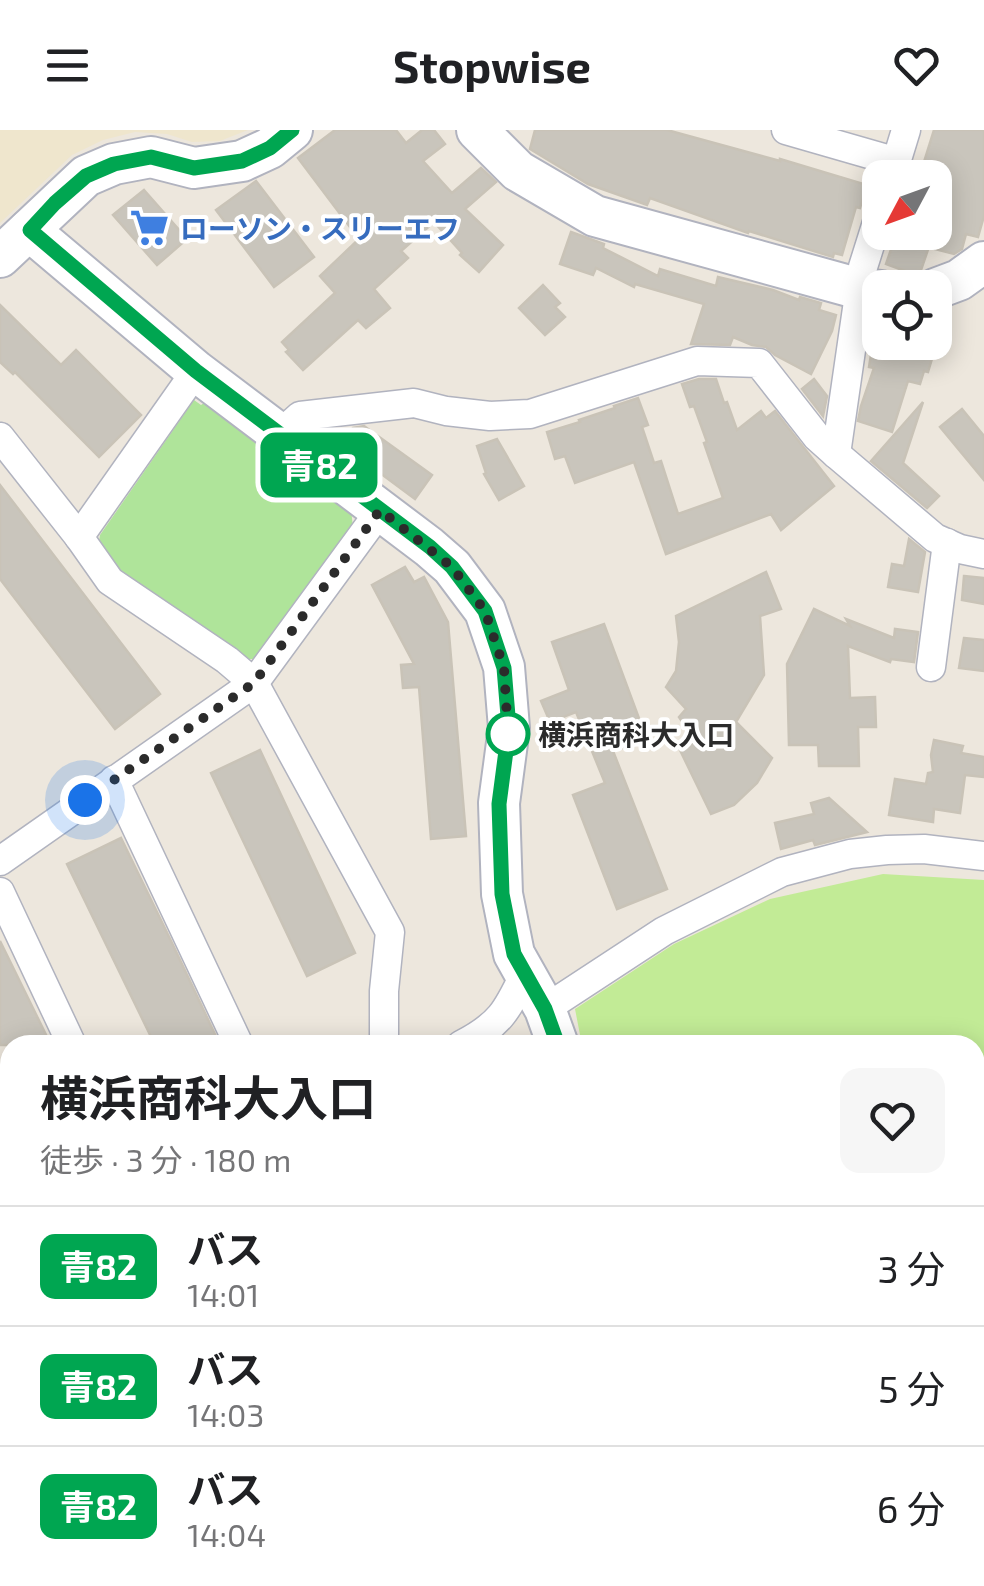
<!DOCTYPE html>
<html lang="ja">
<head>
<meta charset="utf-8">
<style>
  body { margin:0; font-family:"Exo 2","Noto Sans JP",sans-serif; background:#f6f6f6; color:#202124; height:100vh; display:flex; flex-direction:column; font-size:38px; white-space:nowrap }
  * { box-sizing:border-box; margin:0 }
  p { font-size:32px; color:#757577 }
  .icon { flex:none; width:55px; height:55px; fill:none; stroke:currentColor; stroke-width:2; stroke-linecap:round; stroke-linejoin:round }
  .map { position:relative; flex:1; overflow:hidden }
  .side { position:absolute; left:0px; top:905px; width:985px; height:552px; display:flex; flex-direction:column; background:#fff; border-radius:30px 30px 0 0; box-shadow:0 5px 25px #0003 }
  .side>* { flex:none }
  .badge { padding:0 20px; border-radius:15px; font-size:35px; line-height:65px }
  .needle { width:65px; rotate:229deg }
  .fabs { position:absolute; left:862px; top:30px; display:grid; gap:20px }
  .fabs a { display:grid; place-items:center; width:90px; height:90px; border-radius:20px; background:#fff; box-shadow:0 5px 25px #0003; font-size:50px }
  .you { position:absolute; width:50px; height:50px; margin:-25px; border:8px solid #fff; border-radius:50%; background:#1a73e8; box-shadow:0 0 0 15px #1a73e833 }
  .map>.badge { position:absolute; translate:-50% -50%; box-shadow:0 0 0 5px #fff }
  .round { display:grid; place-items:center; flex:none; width:105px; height:105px; border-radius:20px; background:#f6f6f6 }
  .overview { display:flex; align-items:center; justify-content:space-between; height:170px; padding:0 40px }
  h1 { font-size:48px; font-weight:700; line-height:75px }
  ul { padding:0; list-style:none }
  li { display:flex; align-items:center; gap:30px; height:120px; padding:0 40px; border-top:2px solid #e0e0e0 }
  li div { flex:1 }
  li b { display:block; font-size:38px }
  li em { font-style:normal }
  li .badge { min-width:110px; font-weight:700; text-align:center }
  header { display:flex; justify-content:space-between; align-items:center; height:130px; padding:0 40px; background:#fff; font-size:45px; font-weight:700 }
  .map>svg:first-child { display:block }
</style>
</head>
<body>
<header><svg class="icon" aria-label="menu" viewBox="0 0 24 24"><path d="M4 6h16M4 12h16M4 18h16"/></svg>Stopwise<svg class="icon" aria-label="heart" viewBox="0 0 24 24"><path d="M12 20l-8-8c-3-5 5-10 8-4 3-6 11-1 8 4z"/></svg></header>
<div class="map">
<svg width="984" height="1456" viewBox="0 0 984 1456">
  <rect width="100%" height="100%" fill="#ede7dd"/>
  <path fill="#efe6cd" d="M0,0H248L220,11L192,12L167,4L135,2L103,10L72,25L0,93Z"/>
  <g fill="#afe49a">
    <path d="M194,270L201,275L207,271L351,379L353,398L260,529H246L116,440L118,436L99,412L100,405Z"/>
    <path d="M466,1448H927L940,1456H461Z"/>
  </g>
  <path fill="#c2eb96" d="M883,744L984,750V1103L975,1100V915H582L575,879L674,814L770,769Z"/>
  <g fill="#c9c5bc" stroke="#c9c3b7" stroke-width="2.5">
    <path d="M335,0H396L406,13L422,0H434L445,14L423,31L452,63L481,38L496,52L465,79L503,115L479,142L460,125L462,123L434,92L401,121L408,128L374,159L390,178L366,198L358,190L303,240L286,222L289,220L282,212L335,163L320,146L359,109L298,28Z"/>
    <path d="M535,0H667L780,31V29L867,55L860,78L856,77L842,125L834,123L833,127L749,101L748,103L650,68L647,75L588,54L530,19Z"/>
    <path d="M934,0H984V86L978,107L966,104L962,119L954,124L935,119V48H919Z"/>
    <path d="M256,51L314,127L274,157L216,80Z"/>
    <path d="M144,60L187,109L157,135L113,85Z"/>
    <path d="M571,102L604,114L603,118L658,146L660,139L716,156L718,147L773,160L799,170L800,167L821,173L819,180L836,185L832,201L811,244L775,225L766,217L752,215L733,207L730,215L691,214L704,174L635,154L634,157L596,138L593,145L560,134Z"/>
    <path d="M897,102H934L921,140L916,145L886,134Z"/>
    <path d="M543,155L560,173L555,177L565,187L545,205L519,178Z"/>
    <path d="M0,175L61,235L76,220L141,285L99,327L15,242L13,244L0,232Z"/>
    <path d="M873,212H896L891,226L911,212H937L928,242L924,241L920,254L908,251L892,302L858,291L861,276L874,238L869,237Z"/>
    <path d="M699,249H716L724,273L727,272L737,300L761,281L766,288L775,281L834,356L781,400L771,384L666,424L634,332L575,353L565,326L555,329L547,302L580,292L579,290L615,278L614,276L638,268L648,295L642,297L654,333L661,331L678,384L723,368L704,313L707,312L694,276L690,277L682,254Z"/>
    <path d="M814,249L827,266L823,286L802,259Z"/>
    <path d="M923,272L903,333L939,366L927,378L871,331Z"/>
    <path d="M962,279L984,306V350L940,297Z"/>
    <path d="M364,296L432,345L415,369L341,314L353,298Z"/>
    <path d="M497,309L524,356L499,370L484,344L486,343L477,316Z"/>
    <path d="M0,355L160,564L115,599L0,449Z"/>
    <path d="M909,409L925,422L918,462L888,457L892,434L904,436Z"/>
    <path d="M405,437L414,452L424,447L448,492L466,706L431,709L419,557L403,558L401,535L414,534L372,455Z"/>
    <path d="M766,442L781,479L760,486L764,545L736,592L772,628L757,653L734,675L711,684L678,616L692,606L679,587L686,579L666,557L676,541L679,512L676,486Z"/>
    <path d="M964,446L984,448V474L962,470Z"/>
    <path d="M814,479L850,496L846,489L894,508L895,499L918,502L914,532L891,529L890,532L848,516L850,568L875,567L876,597H858L859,636H819L818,615H789L787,534Z"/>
    <path d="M604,494L647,610L613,621L667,759L617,779L573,665L605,653L576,582L550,592L541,571L569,560L552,512Z"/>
    <path d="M964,508L984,510V541L959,538Z"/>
    <path d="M934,610L963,616L961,623L984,627V647L965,645L960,683L934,679L933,692L889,685L895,649L926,654L928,643L933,642L931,625Z"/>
    <path d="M260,620L355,823L307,846L211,643Z"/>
    <path d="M829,668L867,702L815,715L813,710L781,719L775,693L814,684L811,673Z"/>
    <path d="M121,708L172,813L220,915H155L67,734Z"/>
    <path d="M0,811L51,915H0Z"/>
  </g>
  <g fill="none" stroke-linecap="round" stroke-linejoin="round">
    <defs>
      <g id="street">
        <path d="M786,0L897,32"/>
        <path d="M892,46L906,0"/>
        <path d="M279,305L300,286L414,273L446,281L490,286L530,284L697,231L759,233L817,307L836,324L935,408L960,419L984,424"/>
        <path d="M0,307L79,407L110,451L227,530L254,553L390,802L384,861V908L387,915"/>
        <path d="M836,324L863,137L880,83"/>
        <path d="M79,407L196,241"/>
        <path d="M931,537L947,413"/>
        <path d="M114,650L239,915"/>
        <path d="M0,731L254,553L380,381"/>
        <path d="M0,762L72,915"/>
        <path d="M545,879L664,801L782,742L850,724L887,720L924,719L984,726"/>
        <path d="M461,915C500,895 507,881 525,843"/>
        <path d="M0,1107L10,1105"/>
      </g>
      <g id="secondary">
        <path d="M477,0L518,41L595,86L860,159L880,161"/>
        <path d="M29,100L196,241L429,417L452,437L485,481L504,537L509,598L499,673L502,764L514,824L545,879L558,915"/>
        <path d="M0,127L86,46L114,34L151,27L194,38L242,31L270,18L292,0"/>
        <path d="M935,159L959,150L984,132"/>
        <path d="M0,1251H10"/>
      </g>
      <g id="highway">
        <path d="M33,1448L64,1456"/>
        <path d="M262,1448L290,1456"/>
      </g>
    </defs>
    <use href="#street" stroke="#b1b3bf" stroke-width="31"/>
    <use href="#secondary" stroke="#b1b3bf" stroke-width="44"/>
    <use href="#highway" stroke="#c8c8c8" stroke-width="56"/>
    <use href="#street" stroke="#fff" stroke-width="28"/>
    <use href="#secondary" stroke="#fff" stroke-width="40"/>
    <use href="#highway" stroke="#ffaa57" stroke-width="52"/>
    <defs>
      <path id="street-bridge" d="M0,1368L10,1329"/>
    </defs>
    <use href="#street-bridge" stroke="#b1b3bf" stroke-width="31" stroke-linecap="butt"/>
    <use href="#street-bridge" stroke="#fff" stroke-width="28"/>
  </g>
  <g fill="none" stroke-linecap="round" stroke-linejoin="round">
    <defs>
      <path id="line" d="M292,0L270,18L242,31L194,38L151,27L114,34L86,46L55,73L30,100L196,241L430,417L452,437L485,481L504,538L509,598L499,674L502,764L514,824L545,879L558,915"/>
    </defs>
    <use href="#line" stroke="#fff" stroke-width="22"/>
    <use href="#line" stroke="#00a651" stroke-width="15"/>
    <path stroke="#2b2b2b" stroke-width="10" stroke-dasharray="0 18" d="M85,670L254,553L380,380L452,437L485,481L504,538L508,604"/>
  </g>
  <defs>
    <symbol id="supermarket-bare" viewBox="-9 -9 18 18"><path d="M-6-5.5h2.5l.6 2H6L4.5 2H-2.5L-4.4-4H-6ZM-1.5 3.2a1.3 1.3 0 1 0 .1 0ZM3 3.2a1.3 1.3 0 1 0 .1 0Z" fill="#3f7fe0" stroke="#fff" stroke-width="2.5" paint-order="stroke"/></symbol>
  </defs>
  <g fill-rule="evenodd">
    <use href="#supermarket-bare" x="122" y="70" width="55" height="55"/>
  </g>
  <circle fill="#fff" stroke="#00a651" stroke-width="5" cx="508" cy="604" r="20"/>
  <g text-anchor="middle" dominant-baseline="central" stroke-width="8" stroke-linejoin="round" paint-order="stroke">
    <g font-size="28" font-weight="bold" fill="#366cbe" stroke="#fff" text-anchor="start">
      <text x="180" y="98">ローソン・スリーエフ</text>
    </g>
    <g font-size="28" font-weight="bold" fill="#2b2b2b" stroke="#fff" text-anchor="start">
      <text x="538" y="604">横浜商科大入口</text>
    </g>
  </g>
</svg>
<div class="fabs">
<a><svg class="needle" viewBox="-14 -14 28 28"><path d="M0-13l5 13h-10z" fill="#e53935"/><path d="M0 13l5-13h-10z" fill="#757577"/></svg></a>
<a><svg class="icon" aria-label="locate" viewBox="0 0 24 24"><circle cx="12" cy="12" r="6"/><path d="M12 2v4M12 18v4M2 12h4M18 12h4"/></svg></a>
</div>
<div class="you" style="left:85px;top:670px"></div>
<b class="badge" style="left:319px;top:335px;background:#00a651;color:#fff">青82</b>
<section class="side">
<div class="overview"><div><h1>横浜商科大入口</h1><p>徒歩 · 3 分 · 180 m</p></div><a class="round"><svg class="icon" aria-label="heart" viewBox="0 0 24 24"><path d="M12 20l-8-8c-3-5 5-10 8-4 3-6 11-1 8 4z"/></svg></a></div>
<ul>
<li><span class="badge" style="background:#00a651;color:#fff">青82</span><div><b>バス</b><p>14:01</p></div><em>3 分</em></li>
<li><span class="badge" style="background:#00a651;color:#fff">青82</span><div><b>バス</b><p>14:03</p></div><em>5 分</em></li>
<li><span class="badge" style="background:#00a651;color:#fff">青82</span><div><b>バス</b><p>14:04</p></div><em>6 分</em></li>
</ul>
</section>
</div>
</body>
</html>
